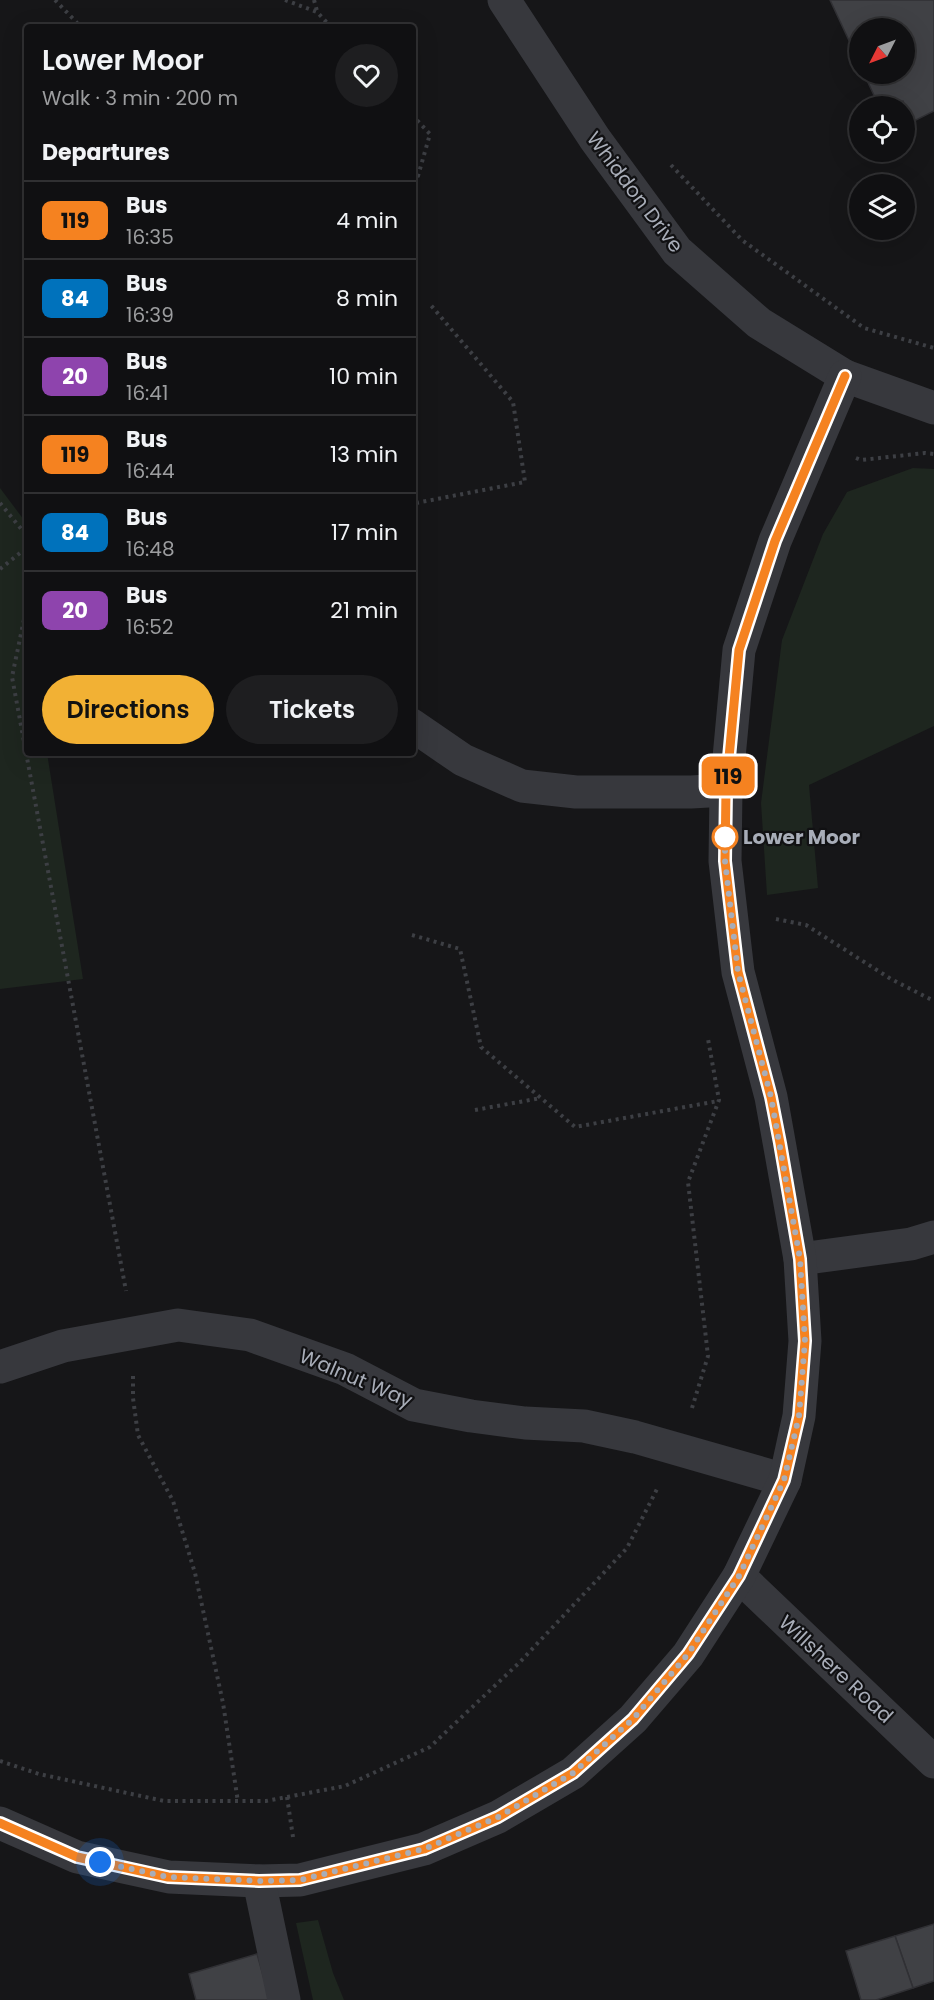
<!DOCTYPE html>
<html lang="en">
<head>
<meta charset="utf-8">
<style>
  body { margin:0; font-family:Poppins,sans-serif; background:#1e1e20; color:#f1f3f6; height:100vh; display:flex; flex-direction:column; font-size:22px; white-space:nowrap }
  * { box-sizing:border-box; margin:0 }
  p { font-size:20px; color:#9c9d9f }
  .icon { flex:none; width:33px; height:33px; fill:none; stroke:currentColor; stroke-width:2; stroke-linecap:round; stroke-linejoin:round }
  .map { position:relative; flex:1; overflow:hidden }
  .drawer { position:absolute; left:24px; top:24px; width:392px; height:732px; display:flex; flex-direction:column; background:#101012; border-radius:6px; box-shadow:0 6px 24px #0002,0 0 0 2px #303032 }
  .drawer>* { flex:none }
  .badge { padding:0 12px; border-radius:9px; font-size:21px; line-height:39px }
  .needle { width:39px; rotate:228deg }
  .fabs { position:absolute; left:849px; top:18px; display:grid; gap:12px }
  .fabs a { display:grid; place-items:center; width:66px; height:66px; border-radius:50%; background:#101012; box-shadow:0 6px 24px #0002,0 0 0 2px #303032; font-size:30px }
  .you { position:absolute; width:30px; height:30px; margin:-15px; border:4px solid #fff; border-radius:50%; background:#1a73e8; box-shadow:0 0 0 9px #1a73e833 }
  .map>.badge { position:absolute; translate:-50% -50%; box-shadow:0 0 0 3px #fff }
  h2 { padding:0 18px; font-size:22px; line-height:54px }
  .round { display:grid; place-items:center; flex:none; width:63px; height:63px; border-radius:32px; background:#1e1e20 }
  .overview { display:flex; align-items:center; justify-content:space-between; height:102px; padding:0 18px }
  h1 { font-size:28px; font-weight:600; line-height:45px }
  .cta { display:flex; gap:12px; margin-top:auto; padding:12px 18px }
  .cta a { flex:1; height:69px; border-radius:36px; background:#f2b134; color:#111; font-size:24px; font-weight:600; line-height:69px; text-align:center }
  .cta a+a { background:#1e1e20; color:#f1f3f6 }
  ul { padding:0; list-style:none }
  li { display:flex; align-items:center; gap:18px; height:78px; padding:0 18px; border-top:2px solid #303032 }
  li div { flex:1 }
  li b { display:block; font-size:22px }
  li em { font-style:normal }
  li .badge { min-width:66px; font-weight:700; text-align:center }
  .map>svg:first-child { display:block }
</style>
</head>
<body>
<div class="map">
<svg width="934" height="2000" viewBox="0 0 934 2000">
  <rect width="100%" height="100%" fill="#161618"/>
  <g fill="#1e261f">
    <path d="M913,468L934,469V726L809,785L818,888L767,895L761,803L782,640L823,534L847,492Z"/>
    <path d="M0,488L27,524V753H47L83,979L0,989Z"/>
    <path d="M318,1920L333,1973L344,2000H313L296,1923Z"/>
  </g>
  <g fill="#404145" stroke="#303034" stroke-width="1.5">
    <path d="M830,0H934V111L912,122L903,101L892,106H879L864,74H904V28H860V64Z"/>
    <path d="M934,1924V1981L913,1988L895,1936Z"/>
    <path d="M895,1936L913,1988L876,2000H861L846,1951Z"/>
    <path d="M257,1954L270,2000H196L189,1974Z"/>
  </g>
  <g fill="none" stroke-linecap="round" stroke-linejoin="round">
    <g stroke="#3d3f44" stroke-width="4" stroke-dasharray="3 4.5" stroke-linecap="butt">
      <path d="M55,0L81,27"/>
      <path d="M285,0L317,12L331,27"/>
      <path d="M314,0L317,11"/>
      <path d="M412,115L430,134L418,176L412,181"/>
      <path d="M671,165L742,240L864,328L934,348"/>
      <path d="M856,458L861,460L925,453L934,454"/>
      <path d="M0,503L27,536"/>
      <path d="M416,503L525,482L513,402L429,303"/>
      <path d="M0,569L20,553L27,552"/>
      <path d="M27,605L12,677L126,1291"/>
      <path d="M776,919L806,925L891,979L934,1001"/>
      <path d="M412,935L460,949L481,1047L575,1127L718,1101"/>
      <path d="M475,1110L541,1098"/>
      <path d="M133,1376V1398L138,1435L173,1501L195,1573L223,1703L238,1802"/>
      <path d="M692,1408L708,1356L688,1182L719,1100L708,1039"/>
      <path d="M0,1761L39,1774L164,1801H266L345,1786L430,1747L520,1662L627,1548L657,1489"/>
      <path d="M287,1797L293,1837"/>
    </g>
    <g stroke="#37383d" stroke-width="33">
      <path d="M504,0L595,139L677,251L759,323L845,376L934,408"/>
      <path d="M412,725L463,760L522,786L576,792H691L726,790"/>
      <path d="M800,1259L911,1244L934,1237"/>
      <path d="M0,1367L63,1346L178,1325L250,1335L345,1369L414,1405L471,1416L525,1423L584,1426L635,1437L785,1480"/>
      <path d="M739,1576L934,1762"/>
      <path d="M0,1823L77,1857L169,1877L259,1881L300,1880L424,1849L498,1817L573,1773L633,1719L688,1655L739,1576L785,1480L799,1416L805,1341L800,1259L771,1097L738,972L725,861L726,790L739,650L775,541L845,376"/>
      <path d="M259,1881L284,2000"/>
    </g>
  </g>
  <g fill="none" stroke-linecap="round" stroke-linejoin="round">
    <defs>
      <path id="line" d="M0,1823L77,1857L168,1877L259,1881L300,1880L424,1849L498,1817L573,1773L633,1719L688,1654L739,1576L784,1480L799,1416L805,1341L800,1259L780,1143L771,1097L738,972L725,861L726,790L739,650L775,541L845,376"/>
    </defs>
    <use href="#line" stroke="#fff" stroke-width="14"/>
    <use href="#line" stroke="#f58220" stroke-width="9"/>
    <path stroke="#a8adb8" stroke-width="6" stroke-dasharray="0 10.8" d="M100,1862L168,1877L259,1881L300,1880L424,1849L498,1817L573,1773L633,1719L688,1654L739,1576L784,1480L799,1416L805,1341L800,1259L771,1097L738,972L725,861V837"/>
  </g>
  <circle fill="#fff" stroke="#f58220" stroke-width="3" cx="725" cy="837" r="12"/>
  <g text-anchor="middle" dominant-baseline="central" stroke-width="4.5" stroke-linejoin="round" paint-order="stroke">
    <g font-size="20" fill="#a8adb8" stroke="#111113">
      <text transform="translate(635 192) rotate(53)">Whiddon Drive</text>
      <text transform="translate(356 1378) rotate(23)">Walnut Way</text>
      <text transform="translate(836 1669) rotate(43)">Willshere Road</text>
    </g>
    <g font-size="20" font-weight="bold" fill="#a8adb8" stroke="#111113" text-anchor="start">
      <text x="743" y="837">Lower Moor</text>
    </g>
  </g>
</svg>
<div class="fabs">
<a><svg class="needle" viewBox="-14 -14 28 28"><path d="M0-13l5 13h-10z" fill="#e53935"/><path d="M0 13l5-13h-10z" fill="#9c9d9f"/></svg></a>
<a><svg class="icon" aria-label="locate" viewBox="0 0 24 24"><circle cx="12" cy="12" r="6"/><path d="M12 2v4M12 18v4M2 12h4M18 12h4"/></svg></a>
<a><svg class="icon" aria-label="layers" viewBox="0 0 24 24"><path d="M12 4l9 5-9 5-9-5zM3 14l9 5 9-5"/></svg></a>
</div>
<div class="you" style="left:100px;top:1862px"></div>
<b class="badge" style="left:728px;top:776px;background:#f58220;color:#111">119</b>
<section class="drawer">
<div class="overview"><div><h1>Lower Moor</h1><p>Walk · 3 min · 200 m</p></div><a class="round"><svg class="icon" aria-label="heart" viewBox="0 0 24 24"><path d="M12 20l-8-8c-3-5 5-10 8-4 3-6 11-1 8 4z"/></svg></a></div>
<h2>Departures</h2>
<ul>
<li><span class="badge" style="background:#f58220;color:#111">119</span><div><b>Bus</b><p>16:35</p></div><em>4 min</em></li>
<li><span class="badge" style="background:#0072bc;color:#fff">84</span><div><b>Bus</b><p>16:39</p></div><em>8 min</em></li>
<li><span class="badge" style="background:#8e44ad;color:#fff">20</span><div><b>Bus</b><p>16:41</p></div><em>10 min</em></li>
<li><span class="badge" style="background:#f58220;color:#111">119</span><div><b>Bus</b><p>16:44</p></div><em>13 min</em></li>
<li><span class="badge" style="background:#0072bc;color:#fff">84</span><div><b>Bus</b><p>16:48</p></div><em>17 min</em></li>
<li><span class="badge" style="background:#8e44ad;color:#fff">20</span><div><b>Bus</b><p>16:52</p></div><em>21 min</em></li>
</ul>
<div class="cta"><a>Directions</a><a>Tickets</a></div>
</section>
</div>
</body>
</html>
